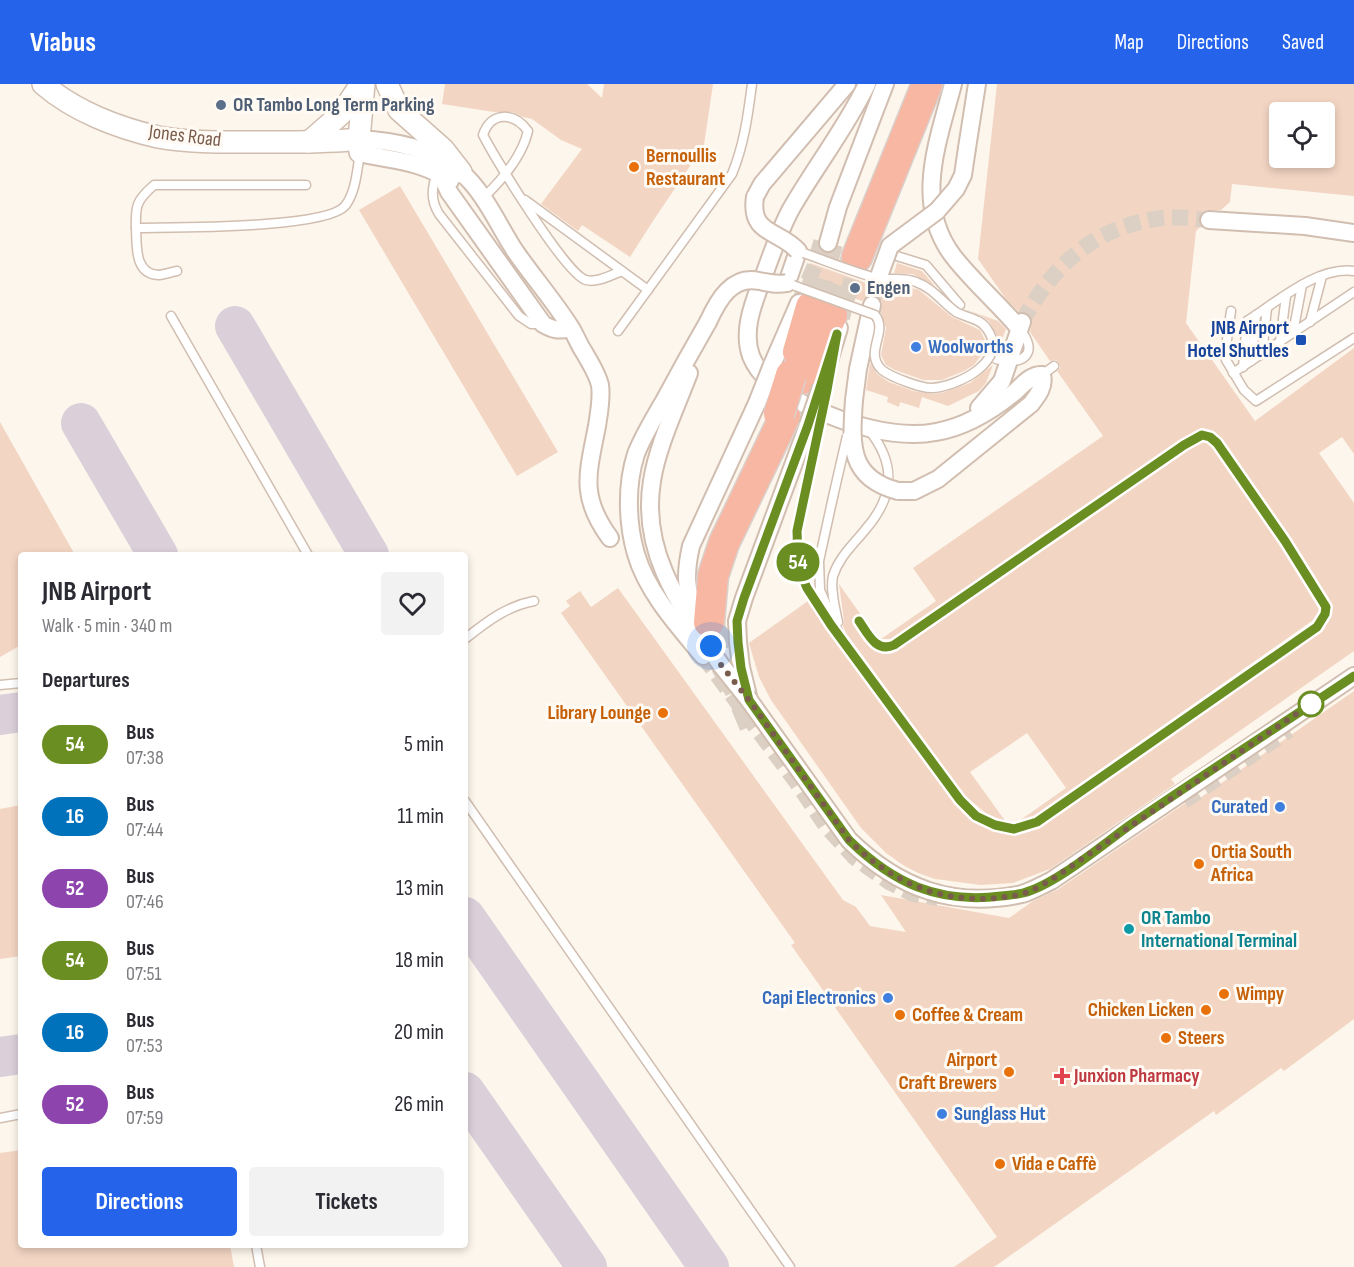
<!DOCTYPE html>
<html lang="en">
<head>
<meta charset="utf-8">
<style>
  body { margin:0; font-family:"Sofia Sans Condensed",sans-serif; background:#f2f2f3; color:#2b2b33; height:100vh; display:flex; flex-direction:column; font-size:22px; white-space:nowrap }
  * { box-sizing:border-box; margin:0 }
  p { font-size:20px; color:#7c7c81 }
  .icon { flex:none; width:33px; height:33px; fill:none; stroke:currentColor; stroke-width:2; stroke-linecap:round; stroke-linejoin:round }
  .map { position:relative; flex:1; overflow:hidden }
  .side { position:absolute; left:18px; top:468px; width:450px; height:696px; display:flex; flex-direction:column; background:#fff; border-radius:6px; box-shadow:0 3px 9px #0003 }
  .side>* { flex:none }
  .badge { padding:0 12px; border-radius:20px; font-size:21px; line-height:39px }
  .fabs { position:absolute; left:1269px; top:18px; display:grid; gap:12px }
  .fabs a { display:grid; place-items:center; width:66px; height:66px; border-radius:6px; background:#fff; box-shadow:0 3px 9px #0003; font-size:30px }
  .you { position:absolute; width:30px; height:30px; margin:-15px; border:4px solid #fff; border-radius:50%; background:#1a73e8; box-shadow:0 0 0 9px #1a73e833 }
  .map>.badge { position:absolute; translate:-50% -50%; box-shadow:0 0 0 3px #fff }
  h2 { padding:0 24px; font-size:22px; line-height:54px }
  .round { display:grid; place-items:center; flex:none; width:63px; height:63px; border-radius:6px; background:#f2f2f3 }
  .summary { display:flex; align-items:center; justify-content:space-between; height:102px; padding:0 24px }
  h1 { font-size:28px; font-weight:700; line-height:45px }
  .action { display:flex; gap:12px; margin-top:auto; padding:12px 24px }
  .action a { flex:1; height:69px; border-radius:6px; background:#2563eb; color:#fff; font-size:24px; font-weight:700; line-height:69px; text-align:center }
  .action a+a { background:#f2f2f3; color:#2b2b33 }
  ul { padding:0; list-style:none }
  li { display:flex; align-items:center; gap:18px; height:72px; padding:0 24px }
  li div { flex:1 }
  li b { display:block; font-size:22px }
  li em { font-style:normal }
  li .badge { min-width:66px; font-weight:700; text-align:center }
  header { display:flex; align-items:center; gap:36px; box-sizing:border-box; height:84px; padding:0 30px; background:#2563eb; color:#fff }
  header strong { font-size:28px }
  nav { display:flex; gap:33px; margin-inline-start:auto; font-size:21px }
  .map>svg:first-child { display:block }
</style>
</head>
<body>
<header>
<strong>Viabus</strong>
<nav><a>Map</a><a>Directions</a><a>Saved</a></nav>
</header>
<div class="map">
<svg width="1354" height="1183" viewBox="0 0 1354 1183">
  <rect width="100%" height="100%" fill="#fdf6ec"/>
  <g fill="none" stroke-linecap="round" stroke-linejoin="round">
    <g stroke="#dbcfda" stroke-width="40">
      <path d="M235,242L369,471"/>
      <path d="M81,339L158,471"/>
      <path d="M0,631L21,628"/>
      <path d="M465,833L709,1183"/>
      <path d="M0,973L21,970"/>
      <path d="M465,1008L587,1183"/>
    </g>
  </g>
  <g fill="#f3d5c3" fill-rule="evenodd">
    <path d="M445,0H587L602,14L604,0H713L704,61L653,137L630,173L582,141L578,147L541,120L582,65L561,56L532,35L523,33L512,28H494L442,20Z"/>
    <path d="M997,0H1354V112L1232,100L1230,118L1221,126L1204,127L1199,135L1201,142L1196,147L1186,239L1255,337L1354,264V370L1342,353L1319,369L1354,419V567L1171,695L1175,700L1050,785L1013,799L981,801L935,795L918,789L903,781L886,769L861,744L771,616L759,593L749,559L808,517L824,542L830,545L835,556L955,720L988,745L1004,750L1014,751L1041,743L1321,547L1331,533L1332,524L1290,454L1222,355L1213,347L1203,345L1180,356L891,555H881L936,517L913,484L1103,352L1057,287L1060,284L1059,279L1056,276L1050,277L1030,248L1032,237L1030,232L1025,228H1019L1006,215L978,175ZM1280,28H1324V74H1280Z"/>
    <path d="M400,102L558,368L517,392L359,126Z"/>
    <path d="M810,179L869,200L875,205L888,206L889,201H901L919,206L952,233L980,246L986,258L985,266L974,281L964,287L942,296H923L895,286L886,281L881,271L886,244L881,229L882,218L879,214L869,211L862,217L804,197Z"/>
    <path d="M897,179L922,187L935,202L913,190L894,189Z"/>
    <path d="M965,225L998,237L1006,245L998,266V254L989,237L980,231Z"/>
    <path d="M870,279L877,290L889,298L913,307L933,310L945,308L970,299L993,281L986,299L979,307L948,322L922,313L919,324L900,318L899,323L887,318L888,313L866,306Z"/>
    <path d="M0,338L75,471H21V561L0,573Z"/>
    <path d="M1203,358L1208,359L1212,363L1280,460L1319,524V528L1312,537L1034,732L1019,737L1066,704L1027,649L970,688L1006,738L987,730L965,712L846,549L843,542L844,537L839,500L861,531L855,532L853,538L864,557L873,565L880,568L896,567L1187,366Z"/>
    <path d="M618,504L843,816L856,823L870,842L906,848L881,811L1009,834L1033,817L1057,806L1187,718L1190,721L1354,607V935L1284,987L1281,984L1216,1031L1214,1027L994,1183H954L997,1153L791,861L795,859L561,529L570,522L566,517L580,507L591,523Z"/>
    <path d="M21,721V872L0,875V725Z"/>
    <path d="M21,1066V1161H230L234,1183H0V1069Z"/>
  </g>
  <g fill="none" stroke-linecap="round" stroke-linejoin="round">
    <g stroke="#dcd0c4" stroke-width="16" stroke-dasharray="16 8" stroke-linecap="butt">
      <path d="M799,219L823,162"/>
      <path d="M872,221L876,202"/>
      <path d="M842,234L857,173"/>
      <path d="M1022,238C1053,181 1095,142 1162,134C1177,132 1194,135 1209,136"/>
      <path d="M703,572L797,699L826,742L855,774L889,798L913,810L938,814"/>
      <path d="M1184,717L1289,646"/>
    </g>
    <g stroke="#dcd0c4" stroke-width="30" stroke-dasharray="30 15" stroke-linecap="butt">
      <path d="M811,223L828,159"/>
      <path d="M832,231L857,173"/>
      <path d="M709,538L718,568L738,603L754,641"/>
    </g>
    <defs>
      <g id="service">
        <path d="M437,88C432,104 430,115 439,130L519,232L531,240H542"/>
        <path d="M306,101H154C137,116 135,121 136,144C172,143 325,145 345,122C356,108 357,86 360,69"/>
        <path d="M483,114C502,96 522,73 528,47C514,28 491,27 483,51C495,74 566,191 586,196C597,199 611,191 622,187"/>
        <path d="M525,116L648,206"/>
        <path d="M136,144C137,161 134,190 158,191C163,191 171,188 177,187"/>
        <path d="M887,169L926,181L960,221"/>
        <path d="M1231,227L1226,263V276L1244,306L1256,317L1354,254"/>
        <path d="M171,232L308,471"/>
        <path d="M1310,238L1322,192"/>
        <path d="M618,247L732,90C744,61 748,31 752,0"/>
        <path d="M1293,249L1302,201"/>
        <path d="M1280,258L1286,212"/>
        <path d="M1262,270L1267,224"/>
        <path d="M996,275C1024,282 1040,269 1019,244"/>
        <path d="M1251,277L1256,231"/>
        <path d="M1243,283L1247,237C1277,218 1317,182 1354,187"/>
        <path d="M1233,289L1354,208"/>
        <path d="M1042,291L1054,282"/>
        <path d="M819,346L797,447C796,489 807,505 829,539"/>
        <path d="M833,413L819,477L820,506L840,552L960,716C974,729 992,745 1013,745C1021,744 1030,740 1037,738L1317,542L1325,530L1326,523L1285,457L1217,359L1211,353L1202,351L1184,361L894,561C876,569 868,550 859,537"/>
        <path d="M838,538C835,524 830,505 833,492C839,473 853,461 865,446C894,413 897,381 869,346"/>
        <path d="M465,555C486,538 507,522 534,517"/>
        <path d="M0,601L21,599"/>
        <path d="M465,717L790,1183"/>
        <path d="M0,1034L21,1030"/>
        <path d="M256,1161L260,1183"/>
      </g>
      <g id="minor">
        <path d="M867,0C846,44 815,83 791,125C779,147 771,173 762,196C753,220 742,247 751,272C760,295 786,312 808,322C844,339 895,356 936,348C965,343 993,326 1016,307C1023,300 1032,290 1042,291C1045,302 1038,311 1031,320L938,395L914,407H898"/>
        <path d="M953,0C938,58 913,119 953,172C973,198 998,219 1019,244"/>
        <path d="M359,55C395,57 432,64 461,88C485,109 498,141 515,167C533,193 554,217 571,244C576,252 579,261 584,268C590,279 597,289 600,301C602,314 599,329 597,342C588,389 579,412 610,454"/>
        <path d="M967,64L977,0"/>
        <path d="M360,69C393,77 420,76 450,97"/>
        <path d="M441,91L449,108L543,240C553,246 559,247 571,244"/>
        <path d="M755,113L762,100L847,0"/>
        <path d="M1209,136L1305,142L1354,149"/>
        <path d="M828,159L838,123L885,0"/>
        <path d="M787,199L798,167"/>
        <path d="M772,281L799,219"/>
        <path d="M689,289C677,321 657,363 652,397C640,470 682,524 721,581"/>
        <path d="M821,303L839,244"/>
        <path d="M854,316L858,285L872,221"/>
        <path d="M979,324L1002,297L1022,238"/>
        <path d="M808,341L744,514L737,537L738,558L741,583L749,616L849,756C898,804 953,825 1022,810C1032,807 1042,801 1051,797L1354,592"/>
        <path d="M696,531C685,505 685,489 691,462L757,319"/>
        <path d="M703,572C678,542 647,508 636,470C627,439 626,401 636,370C643,352 654,334 664,317C678,291 693,264 708,238"/>
      </g>
      <g id="tertiary">
        <path d="M43,0C74,27 118,44 158,53C191,59 225,58 258,58C292,58 325,59 359,55"/>
        <path d="M387,0L399,26L443,65L461,88"/>
        <path d="M309,58L341,30L361,0"/>
        <path d="M360,68L359,55L364,0"/>
      </g>
      <g id="motorway">
        <path d="M857,173L927,0"/>
        <path d="M798,268L811,223"/>
        <path d="M802,295L832,231"/>
        <path d="M709,538L713,492L724,459L785,332"/>
      </g>
    </defs>
    <use href="#service" stroke="#d1beb0" stroke-width="11"/>
    <use href="#minor" stroke="#d1beb0" stroke-width="20"/>
    <use href="#tertiary" stroke="#d1beb0" stroke-width="24"/>
    <use href="#motorway" stroke="#dad1cd" stroke-width="33"/>
    <use href="#service" stroke="#fff" stroke-width="8"/>
    <use href="#minor" stroke="#fff" stroke-width="16"/>
    <use href="#tertiary" stroke="#fff" stroke-width="21"/>
    <use href="#motorway" stroke="#f7b7a3" stroke-width="30"/>
    <defs>
      <g id="service-bridge">
        <path d="M787,199L875,231C889,248 863,268 882,286C891,293 922,305 933,304C958,302 1010,277 987,245C980,234 967,234 956,228C942,218 933,204 916,198C903,192 890,197 876,194C850,187 824,176 798,167"/>
        <path d="M819,346L827,306"/>
        <path d="M833,413L847,352"/>
      </g>
      <g id="minor-bridge">
        <path d="M755,113C749,151 780,146 798,167"/>
        <path d="M878,195L890,162L937,127L956,105L963,91L967,64"/>
        <path d="M708,238C718,216 732,191 759,197C770,199 777,201 787,199"/>
        <path d="M854,316C851,360 848,394 898,407"/>
        <path d="M757,319L772,281"/>
        <path d="M808,341L821,303"/>
        <path d="M721,581L749,616"/>
      </g>
      <path id="motorway-bridge" d="M779,330L791,291"/>
    </defs>
    <use href="#service-bridge" stroke="#d1beb0" stroke-width="11" stroke-linecap="butt"/>
    <use href="#minor-bridge" stroke="#d1beb0" stroke-width="20" stroke-linecap="butt"/>
    <use href="#motorway-bridge" stroke="#dad1cd" stroke-width="33" stroke-linecap="butt"/>
    <use href="#service-bridge" stroke="#fff" stroke-width="8"/>
    <use href="#minor-bridge" stroke="#fff" stroke-width="16"/>
    <use href="#motorway-bridge" stroke="#f7b7a3" stroke-width="30"/>
  </g>
  <g fill="none" stroke-linecap="round" stroke-linejoin="round">
    <defs>
      <path id="line" d="M859,537C868,550 876,569 894,561L1184,361L1202,351L1210,353L1217,359L1285,457L1326,523L1325,530L1317,543L1037,738L1014,745L995,741L976,732L960,716L831,541L807,504L801,490L798,477L797,447L827,306L837,250L808,341L744,514L737,537L738,558L741,584L749,616L849,756C893,799 938,820 1001,812C1008,811 1016,811 1023,809C1055,801 1102,761 1130,741C1204,690 1279,642 1354,592"/>
    </defs>
    <use href="#line" stroke="#fff" stroke-width="14"/>
    <use href="#line" stroke="#6b8e23" stroke-width="9"/>
    <path stroke="#7a5c4d" stroke-width="6" stroke-dasharray="0 10.8" d="M711,562L721,581L749,616L849,756C897,804 954,825 1022,810C1032,807 1042,801 1051,796L1311,620"/>
  </g>
  <g fill="#5c6f8a" stroke="#fffaf3" stroke-width="2">
    <circle cx="221" cy="21" r="6"/>
    <circle cx="855" cy="204" r="6"/>
  </g>
  <g fill="#e8710a" stroke="#fffaf3" stroke-width="2">
    <circle cx="634" cy="83" r="6"/>
    <circle cx="663" cy="629" r="6"/>
    <circle cx="1199" cy="780" r="6"/>
    <circle cx="1224" cy="910" r="6"/>
    <circle cx="1206" cy="926" r="6"/>
    <circle cx="900" cy="931" r="6"/>
    <circle cx="1166" cy="954" r="6"/>
    <circle cx="1009" cy="988" r="6"/>
    <circle cx="1000" cy="1080" r="6"/>
  </g>
  <rect fill="#1a4fb4" stroke="#fffaf3" stroke-width="2" x="1295" y="250" width="12" height="12" rx="3"/>
  <g fill="#3f7fe0" stroke="#fffaf3" stroke-width="2">
    <circle cx="916" cy="263" r="6"/>
    <circle cx="1280" cy="723" r="6"/>
    <circle cx="888" cy="914" r="6"/>
    <circle cx="942" cy="1030" r="6"/>
  </g>
  <circle fill="#fff" stroke="#6b8e23" stroke-width="3" cx="1311" cy="620" r="12"/>
  <circle fill="#0f9aa8" stroke="#fffaf3" stroke-width="2" cx="1129" cy="845" r="6"/>
  <path fill="#e0444e" stroke="#fffaf3" stroke-width="2" d="M1059 983h6v6h6v6h-6v6h-6v-6h-6v-6h6z"/>
  <g text-anchor="middle" dominant-baseline="central" stroke-width="6" stroke-linejoin="round" paint-order="stroke">
    <g font-size="20" font-weight="bold" fill="#4e5e75" stroke="#fffaf3" text-anchor="start">
      <text x="233" y="21">OR Tambo Long Term Parking</text>
      <text x="867" y="204">Engen</text>
    </g>
    <g font-size="20" fill="#7a5c4d" stroke="#fffaf3">
      <text transform="translate(185 52) rotate(7)">Jones Road</text>
    </g>
    <g font-size="20" font-weight="bold" fill="#c56008" stroke="#fffaf3" text-anchor="start">
      <text x="646" y="72">Bernoullis<tspan x="646" dy="23">Restaurant</tspan></text>
      <text x="651" y="629" text-anchor="end">Library Lounge</text>
      <text x="1211" y="768">Ortia South<tspan x="1211" dy="23">Africa</tspan></text>
      <text x="1236" y="910">Wimpy</text>
      <text x="1194" y="926" text-anchor="end">Chicken Licken</text>
      <text x="912" y="931">Coffee &amp; Cream</text>
      <text x="1178" y="954">Steers</text>
      <text x="997" y="976" text-anchor="end">Airport<tspan x="997" dy="23">Craft Brewers</tspan></text>
      <text x="1012" y="1080">Vida e Caffè</text>
    </g>
    <g font-size="20" font-weight="bold" fill="#164399" stroke="#fffaf3" text-anchor="end">
      <text x="1289" y="244">JNB Airport<tspan x="1289" dy="23">Hotel Shuttles</tspan></text>
    </g>
    <g font-size="20" font-weight="bold" fill="#366cbe" stroke="#fffaf3" text-anchor="start">
      <text x="928" y="263">Woolworths</text>
      <text x="1268" y="723" text-anchor="end">Curated</text>
      <text x="876" y="914" text-anchor="end">Capi Electronics</text>
      <text x="954" y="1030">Sunglass Hut</text>
    </g>
    <g font-size="20" font-weight="bold" fill="#0d838f" stroke="#fffaf3" text-anchor="start">
      <text x="1141" y="834">OR Tambo<tspan x="1141" dy="23">International Terminal</tspan></text>
    </g>
    <g font-size="20" font-weight="bold" fill="#be3a42" stroke="#fffaf3" text-anchor="start">
      <text x="1074" y="992">Junxion Pharmacy</text>
    </g>
  </g>
</svg>
<div class="fabs">
<a><svg class="icon" aria-label="locate" viewBox="0 0 24 24"><circle cx="12" cy="12" r="6"/><path d="M12 2v4M12 18v4M2 12h4M18 12h4"/></svg></a>
</div>
<div class="you" style="left:711px;top:562px"></div>
<b class="badge" style="left:798px;top:478px;background:#6b8e23;color:#fff">54</b>
<section class="side">
<div class="summary"><div><h1>JNB Airport</h1><p>Walk · 5 min · 340 m</p></div><a class="round"><svg class="icon" aria-label="heart" viewBox="0 0 24 24"><path d="M12 20l-8-8c-3-5 5-10 8-4 3-6 11-1 8 4z"/></svg></a></div>
<h2>Departures</h2>
<ul>
<li><span class="badge" style="background:#6b8e23;color:#fff">54</span><div><b>Bus</b><p>07:38</p></div><em>5 min</em></li>
<li><span class="badge" style="background:#0072bc;color:#fff">16</span><div><b>Bus</b><p>07:44</p></div><em>11 min</em></li>
<li><span class="badge" style="background:#8e44ad;color:#fff">52</span><div><b>Bus</b><p>07:46</p></div><em>13 min</em></li>
<li><span class="badge" style="background:#6b8e23;color:#fff">54</span><div><b>Bus</b><p>07:51</p></div><em>18 min</em></li>
<li><span class="badge" style="background:#0072bc;color:#fff">16</span><div><b>Bus</b><p>07:53</p></div><em>20 min</em></li>
<li><span class="badge" style="background:#8e44ad;color:#fff">52</span><div><b>Bus</b><p>07:59</p></div><em>26 min</em></li>
</ul>
<div class="action"><a>Directions</a><a>Tickets</a></div>
</section>
</div>
</body>
</html>
